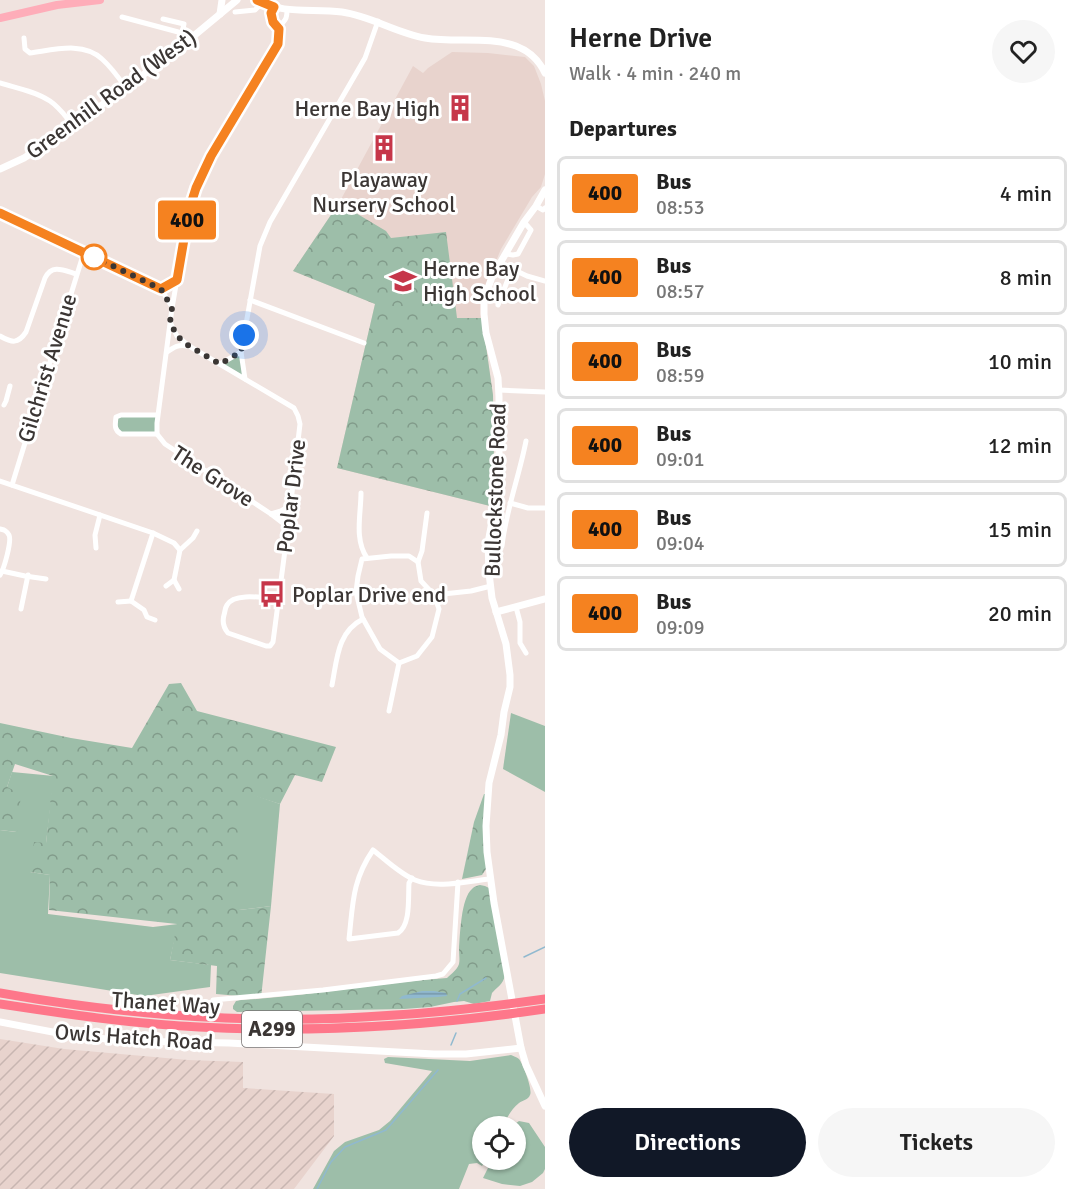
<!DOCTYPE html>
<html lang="en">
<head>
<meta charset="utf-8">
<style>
  body { margin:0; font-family:Signika,sans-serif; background:#f6f6f6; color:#222; height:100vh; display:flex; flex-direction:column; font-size:22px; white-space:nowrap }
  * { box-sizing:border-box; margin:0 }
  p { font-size:20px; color:#767676 }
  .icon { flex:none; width:33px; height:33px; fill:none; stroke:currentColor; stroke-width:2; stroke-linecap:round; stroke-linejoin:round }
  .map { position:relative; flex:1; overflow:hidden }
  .panel { display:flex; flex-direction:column; background:#fff; width:534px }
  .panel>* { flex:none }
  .badge { padding:0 12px; border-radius:4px; font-size:21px; line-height:39px }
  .tools { position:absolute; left:472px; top:1116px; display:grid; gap:12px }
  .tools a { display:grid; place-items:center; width:54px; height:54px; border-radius:50%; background:#fff; box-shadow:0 2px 4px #0004; font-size:30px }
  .you { position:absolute; width:30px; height:30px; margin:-15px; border:4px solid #fff; border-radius:50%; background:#1a73e8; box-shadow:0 0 0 9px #1a73e833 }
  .map>.badge { position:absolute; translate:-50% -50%; box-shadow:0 0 0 3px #fff }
  h2 { padding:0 24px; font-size:22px; line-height:54px }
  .round { display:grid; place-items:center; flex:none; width:63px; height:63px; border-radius:32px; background:#f6f6f6 }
  .headline { display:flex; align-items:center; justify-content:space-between; height:102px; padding:0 24px }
  h1 { font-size:28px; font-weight:600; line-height:45px }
  .cta { display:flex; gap:12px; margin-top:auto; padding:12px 24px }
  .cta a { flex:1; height:69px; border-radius:36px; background:#111827; color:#fff; font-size:24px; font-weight:600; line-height:69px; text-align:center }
  .cta a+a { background:#f6f6f6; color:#222 }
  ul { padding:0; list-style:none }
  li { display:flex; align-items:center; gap:18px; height:75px; margin:0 12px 9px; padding:0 12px; border:3px solid #e0e0e0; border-radius:9px }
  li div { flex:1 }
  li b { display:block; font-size:22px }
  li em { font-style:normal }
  li .badge { min-width:66px; font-weight:700; text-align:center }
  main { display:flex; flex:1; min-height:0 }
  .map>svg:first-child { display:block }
</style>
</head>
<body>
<main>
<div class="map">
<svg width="545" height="1189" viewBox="0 0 545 1189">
  <defs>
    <pattern id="industrial-furrows" width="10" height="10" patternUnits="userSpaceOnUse" patternTransform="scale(1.5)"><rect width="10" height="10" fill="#e8d3cd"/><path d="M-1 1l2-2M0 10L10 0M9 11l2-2" fill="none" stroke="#c8b6b1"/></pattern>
    <pattern id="forest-crowns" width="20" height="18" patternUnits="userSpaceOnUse" patternTransform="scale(1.5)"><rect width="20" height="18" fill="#9dbea9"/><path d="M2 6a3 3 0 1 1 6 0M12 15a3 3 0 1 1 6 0" fill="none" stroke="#819b8a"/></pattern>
    <pattern id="water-rules" width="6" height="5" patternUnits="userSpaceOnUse" patternTransform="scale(1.5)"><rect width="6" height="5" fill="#90b9cf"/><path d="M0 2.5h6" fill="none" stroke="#7797a9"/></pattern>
  </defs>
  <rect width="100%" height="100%" fill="#f0e3df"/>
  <path fill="#e8d3cd" d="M452,52L488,53L525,57L534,66L541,84L545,101V174L541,187L532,197L501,249L492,271L482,318L493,395L494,464L490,506L337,468L375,304L293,271L339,203L413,66L423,73L428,68Z"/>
  <path fill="url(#industrial-furrows)" d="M0,1039L64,1049L188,1060L243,1062V1088L334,1094V1136L294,1189H0Z"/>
  <g fill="#9dbea9">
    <path d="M241,352L245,379L220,364Z"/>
    <path d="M157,415V434L117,432L116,417Z"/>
    <path d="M511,713L545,726V792L503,769Z"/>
    <path d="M12,772L54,776L46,843L30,872L50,875L48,914L153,927L178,924L170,960L211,965L210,987L144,996L0,973V830L16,832L7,787Z"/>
    <path d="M239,790L280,804L271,906L239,910Z"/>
    <path d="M511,1055C513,1056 517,1057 519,1059C523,1064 533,1090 530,1095C528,1100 523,1100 519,1103C511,1109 507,1118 503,1126H483V1160H486L482,1166L477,1163L469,1164L459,1189H313L334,1151L345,1142L379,1130L390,1121L432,1071L385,1063L384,1059L388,1057L470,1061Z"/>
    <path d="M519,1121L529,1123L545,1147V1169L543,1173L532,1182L520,1186L502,1184L483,1178L492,1160H516V1126H512Z"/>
  </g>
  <g fill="url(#forest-crowns)">
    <path d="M339,203L386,231L391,238L446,232L457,318H482L493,395L494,464L490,506L337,468L375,304L293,271Z"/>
    <path d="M181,683L197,711L336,747L322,782L295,775L280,804L239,791V910L271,906L261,998L216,994L217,966L170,960L177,924L49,910L50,875L30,872L34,842L46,843L53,776L15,764L7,787L21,794L17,832L0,830V723L71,738L132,748L169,684Z"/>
    <path d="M484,794H486L488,866L482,875L462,879L474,822Z"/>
    <path d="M480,885L485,886L489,888L505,975C503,985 497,987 492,993L490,1001L474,1004L464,1001L454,1002L430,1007L404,1009L237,1012L233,1009V1006L236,1001L241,1000C310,996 378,983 447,978C451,974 457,970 459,964C460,959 459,954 459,949C460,935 461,898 472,889C475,886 476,886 480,885Z"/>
  </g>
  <path fill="url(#water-rules)" d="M422,991H434L446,993L447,996L438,997L399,999L402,996Z"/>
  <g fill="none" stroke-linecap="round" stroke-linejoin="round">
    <g stroke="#90b9cf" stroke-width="1.5">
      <path d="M524,957L545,947"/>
      <path d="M457,1001L460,994L486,978"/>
      <path d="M451,1045L456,1033"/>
      <path d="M317,1189L331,1162L345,1147L386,1130L438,1070"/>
    </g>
    <g stroke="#fff" stroke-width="5">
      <path d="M274,7C269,16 272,21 279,29"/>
      <path d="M287,10C287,22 284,19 279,28C277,33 278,42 276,48L211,156L196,188L189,210L172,308L157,423V434L165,444L271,514L288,527"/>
      <path d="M235,12L255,10L262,3"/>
      <path d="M122,17L182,33"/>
      <path d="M163,19L184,24L182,33L190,39"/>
      <path d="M24,38L25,49L30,53C53,50 83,41 102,59C111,67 119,78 126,88"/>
      <path d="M0,83C16,88 35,91 50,101C59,107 66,117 73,125"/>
      <path d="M536,206L543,210L545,208"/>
      <path d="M0,212L161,289L172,307"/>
      <path d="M506,254L513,255L518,254L531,230L524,222"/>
      <path d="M500,263L527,276L545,281"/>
      <path d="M161,289L177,280"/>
      <path d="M250,300L364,343"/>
      <path d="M498,305L512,269"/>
      <path d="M171,324L177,336L189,346L294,408L298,416L300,424L288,527L273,642L270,646H266L228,633C223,627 222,622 224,615C225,612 225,608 227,605C234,592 265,598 278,599"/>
      <path d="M0,336C12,343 18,344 26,332L45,278C52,264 63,270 76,274"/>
      <path d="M167,352C174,347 179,344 187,346"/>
      <path d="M220,364L241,352"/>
      <path d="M245,379L241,352L260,246L270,222L365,58L378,21"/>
      <path d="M499,390L545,392"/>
      <path d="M4,405L6,401L10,386"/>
      <path d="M157,434H121C114,430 115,425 116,417L121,415H157"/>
      <path d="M0,481L153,533L174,543L180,550"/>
      <path d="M12,485L84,252"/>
      <path d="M361,493C361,514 354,539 367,558"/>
      <path d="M510,503L528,508H545"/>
      <path d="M271,514L281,511L291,505"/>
      <path d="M0,529C4,530 6,530 9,535C12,541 4,569 0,575"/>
      <path d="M153,533L131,601L144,610L147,617L155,620"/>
      <path d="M502,546C506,510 519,477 526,441"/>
      <path d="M96,548L95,535L100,515"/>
      <path d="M391,556H409L418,562L421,581L434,595L439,609L432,637L417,656L399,663L380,649L362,617L356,592L358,576L362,559Z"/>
      <path d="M418,562L422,551L427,513"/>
      <path d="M2,571L25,576L46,579"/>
      <path d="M166,586L174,580"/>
      <path d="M179,589L174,580L180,550L193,538L197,531"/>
      <path d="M434,595L471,591L491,586"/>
      <path d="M118,602L131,601"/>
      <path d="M516,607L520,622V643L526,653"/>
      <path d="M21,609L28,575"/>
      <path d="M332,685C337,660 337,632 363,619"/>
      <path d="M389,711L399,663"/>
      <path d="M412,878L409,883C408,897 411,925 398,933L349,939C353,903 352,881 373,850C386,860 400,874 415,880C438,889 467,881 490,879"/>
      <path d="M213,1000L323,990L436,976L443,974L453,962L458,882"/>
    </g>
    <g stroke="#fff" stroke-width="7">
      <path d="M257,0C283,15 313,8 342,12C371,16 396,33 425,38C454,43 489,36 516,46C529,51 539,60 545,73"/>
      <path d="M220,14L222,0"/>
      <path d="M0,169L24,158L49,142L126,88L190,39L237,0"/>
      <path d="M545,190L536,206L524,222L492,277L484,299V314L486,333L498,378L499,397V484L488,543L489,573L492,598L506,644L510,675V687L504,712L501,735L489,783L486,826L487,852L494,903L521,1048L526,1065L545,1106"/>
      <path d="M496,612L545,599"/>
      <path d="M0,1022L63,1034L124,1041L229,1043L434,1054H466L521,1048"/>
    </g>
    <path stroke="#feadb9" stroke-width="8" d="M0,18L57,5L100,0"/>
    <g stroke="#fe778a" stroke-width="9">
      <path d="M0,993C128,1016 265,1025 395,1015C445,1012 495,1006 545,999"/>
      <path d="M0,1004C66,1014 132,1024 199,1027C316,1033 430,1026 545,1009"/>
    </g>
  </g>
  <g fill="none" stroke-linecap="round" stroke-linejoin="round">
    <defs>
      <path id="line" d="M0,213L161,289L177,280L189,210L196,188L211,156L278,44L279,29L273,22L271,13L274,7L257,0"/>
    </defs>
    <use href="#line" stroke="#fff" stroke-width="14"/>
    <use href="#line" stroke="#f58220" stroke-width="9"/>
    <path stroke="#3b3634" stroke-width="6" stroke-dasharray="0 10.8" d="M94,257L161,289L172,308L170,322L177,336L189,346L220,364L241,352L244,335"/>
  </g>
  <defs>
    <symbol id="building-bare" viewBox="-9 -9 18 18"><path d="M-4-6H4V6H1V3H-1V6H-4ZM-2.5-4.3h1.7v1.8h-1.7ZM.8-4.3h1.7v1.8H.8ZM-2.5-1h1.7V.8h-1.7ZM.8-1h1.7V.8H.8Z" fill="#c63649" stroke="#fff" stroke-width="2.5" paint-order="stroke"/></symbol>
    <symbol id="school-bare" viewBox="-9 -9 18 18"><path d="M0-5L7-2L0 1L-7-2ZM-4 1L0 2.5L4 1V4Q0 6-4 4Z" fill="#c63649" stroke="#fff" stroke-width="2.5" paint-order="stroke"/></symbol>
    <symbol id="bus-bare" viewBox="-9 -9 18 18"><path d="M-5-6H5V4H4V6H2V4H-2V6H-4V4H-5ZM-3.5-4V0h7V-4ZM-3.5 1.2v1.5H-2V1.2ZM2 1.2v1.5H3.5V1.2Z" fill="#c63649" stroke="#fff" stroke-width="2.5" paint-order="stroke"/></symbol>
  </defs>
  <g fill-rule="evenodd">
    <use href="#building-bare" x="441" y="89" width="38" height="38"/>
    <use href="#building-bare" x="365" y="129" width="38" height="38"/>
    <use href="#school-bare" x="384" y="262" width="38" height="38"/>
    <use href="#bus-bare" x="253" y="575" width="38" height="38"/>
  </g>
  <circle fill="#fff" stroke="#f58220" stroke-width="3" cx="94" cy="257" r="12"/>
  <g text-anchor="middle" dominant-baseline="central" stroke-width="6" stroke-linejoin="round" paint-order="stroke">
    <rect fill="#fff" stroke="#767271" stroke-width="1.5" x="242" y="1011" width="60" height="36" rx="4.5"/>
    <g font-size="21" font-weight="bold" fill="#3b3634">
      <text x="272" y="1029">A299</text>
    </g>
    <g font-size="22" fill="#3b3634" stroke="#fff">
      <text transform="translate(111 94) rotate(-36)">Greenhill Road (West)</text>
      <text transform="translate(47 368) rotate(-73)">Gilchrist Avenue</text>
      <text transform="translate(213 476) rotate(33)">The Grove</text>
      <text transform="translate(495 490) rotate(-88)">Bullockstone Road</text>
      <text transform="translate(291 496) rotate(-83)">Poplar Drive</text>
      <text transform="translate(166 1003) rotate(4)">Thanet Way</text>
      <text transform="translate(134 1037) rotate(4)">Owls Hatch Road</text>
    </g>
    <g font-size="22" fill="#3b3634" stroke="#fff" text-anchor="start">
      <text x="440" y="108" text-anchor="end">Herne Bay High</text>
      <text x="384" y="179" text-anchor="middle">Playaway<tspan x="384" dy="25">Nursery School</tspan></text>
      <text x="423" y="268">Herne Bay<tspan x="423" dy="25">High School</tspan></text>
      <text x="292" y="594">Poplar Drive end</text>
    </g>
  </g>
</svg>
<div class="tools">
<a><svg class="icon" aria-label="locate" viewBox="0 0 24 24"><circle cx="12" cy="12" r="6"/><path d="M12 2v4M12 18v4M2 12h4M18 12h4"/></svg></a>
</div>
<div class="you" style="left:244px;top:335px"></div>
<b class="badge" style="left:187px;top:220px;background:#f58220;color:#111">400</b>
</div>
<section class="panel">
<div class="headline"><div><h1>Herne Drive</h1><p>Walk · 4 min · 240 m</p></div><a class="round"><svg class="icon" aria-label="heart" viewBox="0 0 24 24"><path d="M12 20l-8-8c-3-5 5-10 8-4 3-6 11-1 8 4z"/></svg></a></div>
<h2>Departures</h2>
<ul>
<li><span class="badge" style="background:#f58220;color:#111">400</span><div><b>Bus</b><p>08:53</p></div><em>4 min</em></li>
<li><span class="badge" style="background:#f58220;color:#111">400</span><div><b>Bus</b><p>08:57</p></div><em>8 min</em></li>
<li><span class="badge" style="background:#f58220;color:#111">400</span><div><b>Bus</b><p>08:59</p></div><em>10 min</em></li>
<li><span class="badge" style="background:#f58220;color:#111">400</span><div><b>Bus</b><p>09:01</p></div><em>12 min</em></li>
<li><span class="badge" style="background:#f58220;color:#111">400</span><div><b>Bus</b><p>09:04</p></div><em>15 min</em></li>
<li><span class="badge" style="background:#f58220;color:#111">400</span><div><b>Bus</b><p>09:09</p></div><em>20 min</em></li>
</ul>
<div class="cta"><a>Directions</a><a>Tickets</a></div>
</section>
</main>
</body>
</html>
